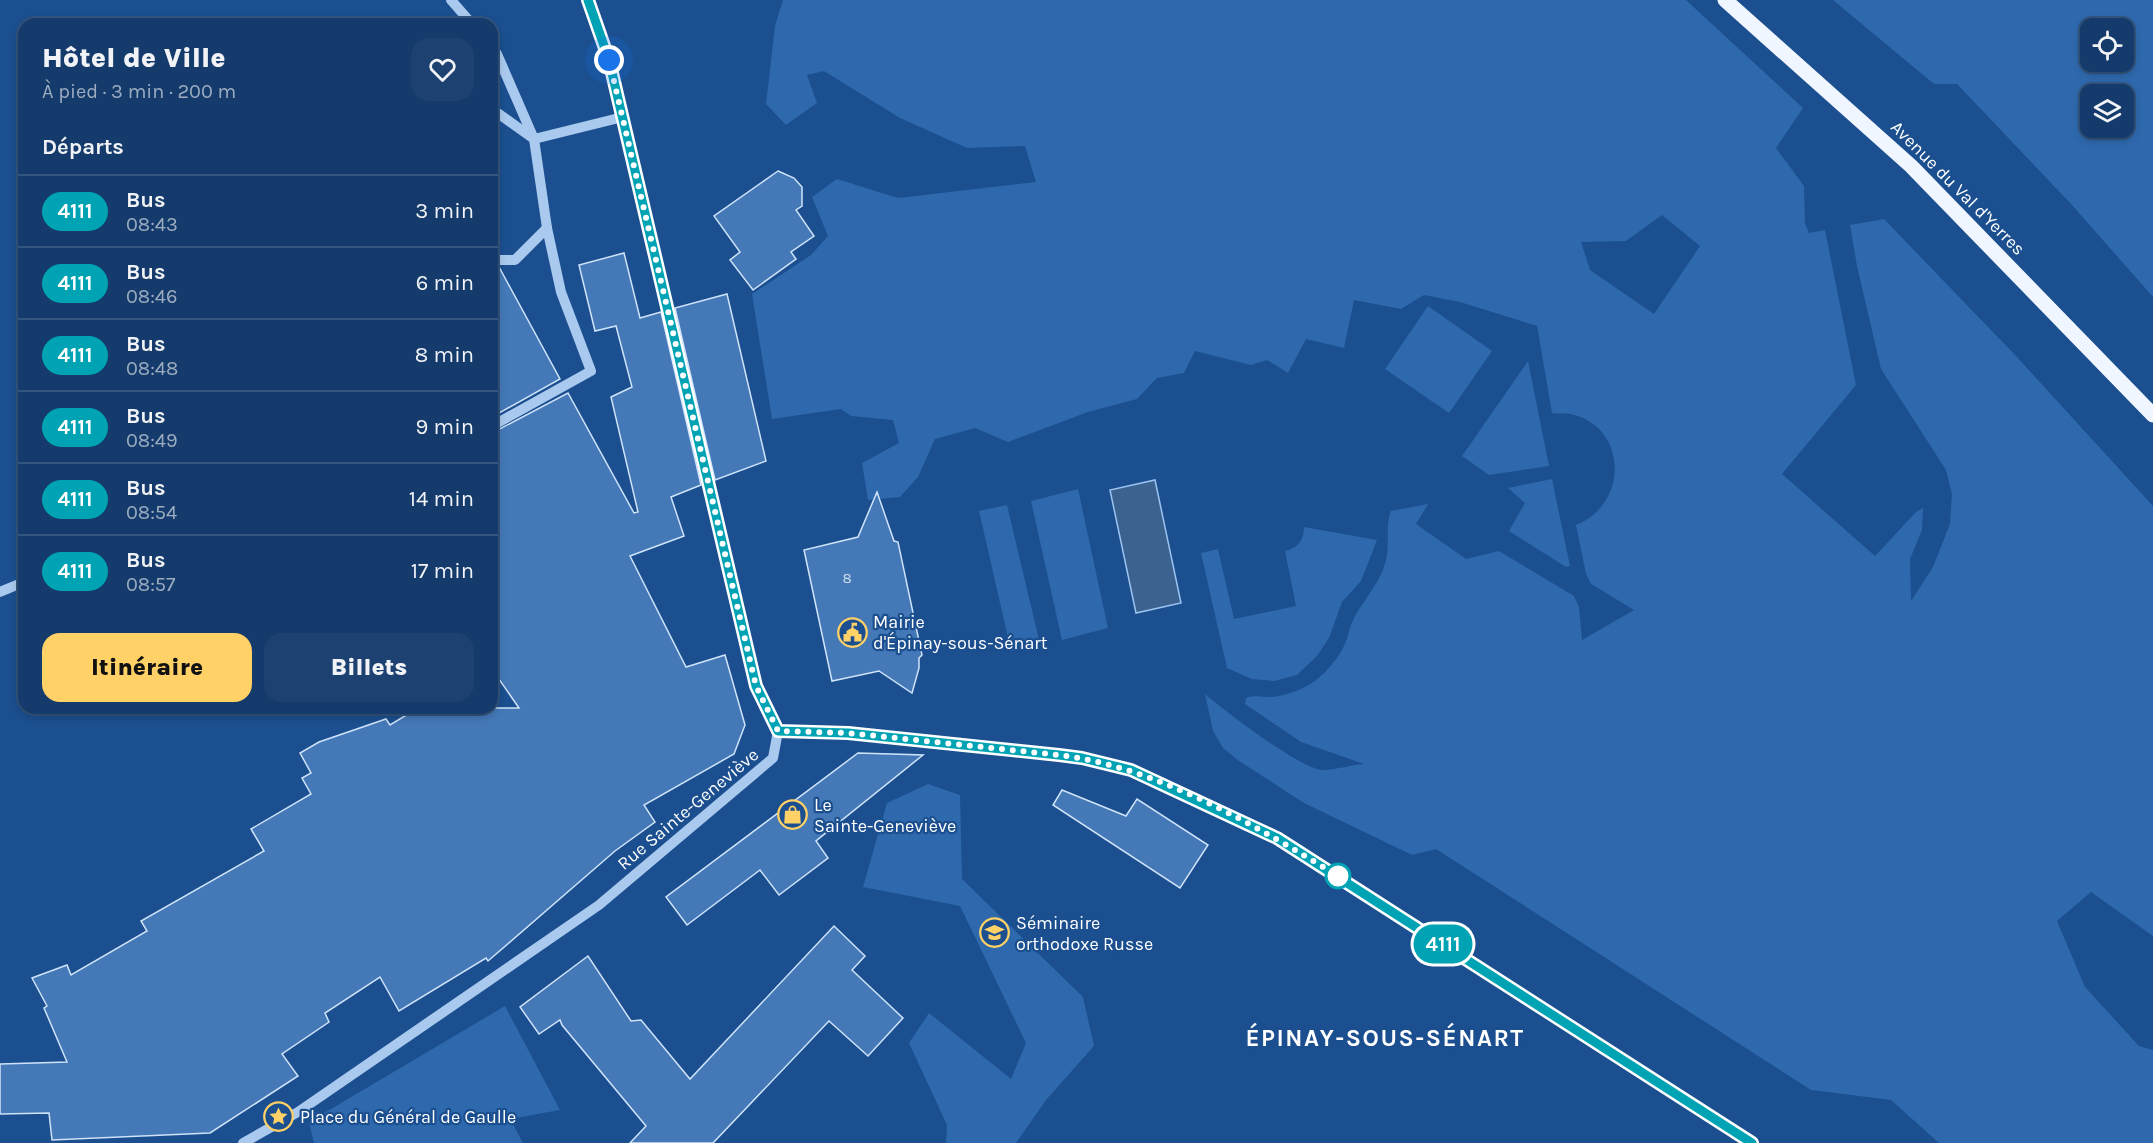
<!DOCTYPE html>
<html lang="fr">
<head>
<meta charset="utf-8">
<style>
  body { margin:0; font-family:Karla,sans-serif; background:#1d4271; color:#f1f3f6; height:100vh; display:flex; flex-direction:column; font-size:22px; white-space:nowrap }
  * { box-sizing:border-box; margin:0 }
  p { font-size:20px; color:#9dadc1 }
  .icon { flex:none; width:33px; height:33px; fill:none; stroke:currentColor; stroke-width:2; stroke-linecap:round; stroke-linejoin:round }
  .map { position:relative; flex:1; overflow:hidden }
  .side { position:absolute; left:18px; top:18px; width:480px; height:696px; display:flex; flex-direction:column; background:#143b6b; border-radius:18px; box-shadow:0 3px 9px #0003,0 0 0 2px #33557e }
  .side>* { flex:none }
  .badge { padding:0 12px; border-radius:20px; font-size:21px; line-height:39px }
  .tools { position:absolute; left:2080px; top:18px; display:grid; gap:12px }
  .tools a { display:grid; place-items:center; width:54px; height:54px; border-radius:12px; background:#143b6b; box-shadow:0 3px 9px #0003,0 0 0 2px #33557e; font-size:30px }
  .you { position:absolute; width:30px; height:30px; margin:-15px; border:4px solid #fff; border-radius:50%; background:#1a73e8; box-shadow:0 0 0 9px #1a73e833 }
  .map>.badge { position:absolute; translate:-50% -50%; box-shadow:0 0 0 3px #fff }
  h2 { padding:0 24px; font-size:22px; line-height:54px }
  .round { display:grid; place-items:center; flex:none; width:63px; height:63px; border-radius:18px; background:#1d4271 }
  .headline { display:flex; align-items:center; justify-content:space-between; height:102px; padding:0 24px }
  h1 { font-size:28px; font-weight:800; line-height:45px }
  .cta { display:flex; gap:12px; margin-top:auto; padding:12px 24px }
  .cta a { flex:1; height:69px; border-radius:18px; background:#ffd166; color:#111; font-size:24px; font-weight:800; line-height:69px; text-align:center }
  .cta a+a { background:#1d4271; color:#f1f3f6 }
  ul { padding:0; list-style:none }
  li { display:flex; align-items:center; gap:18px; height:72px; padding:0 24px; border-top:2px solid #33557e }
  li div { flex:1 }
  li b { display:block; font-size:22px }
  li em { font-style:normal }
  li .badge { min-width:66px; font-weight:700; text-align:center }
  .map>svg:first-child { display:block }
</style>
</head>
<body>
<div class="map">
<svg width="2153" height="1143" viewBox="0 0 2153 1143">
  <rect width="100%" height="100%" fill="#1b4f8f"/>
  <g fill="#2e69ad" fill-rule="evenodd">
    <path d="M783,0H1686L1803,108L1776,148L1804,186L1805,223L1809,233L1825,230L1856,385L1782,474L1875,556L1916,512L1923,508L1922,530L1910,559L1911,601L1933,567L1950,524L1952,494L1946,470L1881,369L1857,266L1850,225L1884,219L2016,356L2153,506V936L2091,892L2057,921L2085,987L2139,1046L2153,1050V1143H1939L1891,1100L1811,1090L1436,849L1412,855L1304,803L1239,761L1223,748L1213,731L1205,694C1225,711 1299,768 1322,770C1335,770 1351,765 1364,764L1301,742L1245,704L1246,698C1255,695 1259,697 1268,697C1280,697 1292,693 1303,688C1319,681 1333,665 1342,650C1348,640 1349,627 1355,616C1366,597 1381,581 1386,560C1390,544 1385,526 1391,511L1428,504L1416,524L1466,559L1499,551L1574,596L1579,607L1582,640L1634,610L1591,584L1586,574L1576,525C1629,504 1628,427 1571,414C1565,413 1558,414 1552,413L1537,326L1460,302L1424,295L1401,309L1354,300L1344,348L1306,339L1288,373L1267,360L1251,365L1195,351L1184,373L1157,378L1137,399L1088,412L1008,442L975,428L935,439L918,477L900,497L868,500L862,463L899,443L893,420L851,416L841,409L772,419L752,294L811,255L828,236L812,197L837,179L898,198L1036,182L1025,146L967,148L900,118L824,71L807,75L817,103L786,125L766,104L775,26ZM1662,215L1700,246L1654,314L1590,270L1581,242L1626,241Z"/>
    <path d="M1833,0H2153V297L2072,205L1957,84H1934ZM2091,28H2124V62H2091ZM2091,94H2124V128H2091Z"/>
    <path d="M1428,306L1492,351L1449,413L1385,369Z"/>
    <path d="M1528,361L1549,466L1489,475L1462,456Z"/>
    <path d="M1552,479L1570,566L1566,567L1509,531L1525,503L1508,488Z"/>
    <path d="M1078,489L1108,628L1062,640L1031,501Z"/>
    <path d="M1007,505L1040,644L1011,651L979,511Z"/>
    <path d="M1304,527L1377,540L1361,581L1342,602L1329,638L1317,656L1297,675L1274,681L1252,679L1227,668L1201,553L1218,549L1234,619L1296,606L1285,551C1298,548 1304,540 1304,527Z"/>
    <path d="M928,784L960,795L962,879L1083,997L1094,1046L1046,1100L1016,1143H946L947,1125L909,1043L929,1013L1011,1079L1026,1043L960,906L863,887L887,803Z"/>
    <path d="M505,1006L560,1110L510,1119L523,1143H314L309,1122Z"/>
  </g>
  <path fill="#3c6290" stroke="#9cc4f0" stroke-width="1.5" d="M1155,480L1181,603L1136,613L1110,490Z"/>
  <g fill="#4478b7" stroke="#cfe3fa" stroke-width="1.5">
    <path d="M778,171L794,178L802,187V206L796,210L814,236L791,252L796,259L753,290L730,260L740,252L714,216Z"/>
    <path d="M624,253L640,318L661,312L701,485L671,497L684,536L630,556L686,667L725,655L745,725L734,754L644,805L655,822L615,851L488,961L486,958L399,1011L380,977L325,1013L329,1022L282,1054L298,1076L210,1133L52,1140L49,1113L0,1114V1064L67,1062L44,1008L47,1006L32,978L67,965L71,975L147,931L141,921L264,851L251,829L311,794L302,778L311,773L300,753L319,742L386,719L390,725L418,708H519L492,669V433L568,393L634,513L638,512L611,397L632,387L616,326L595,331L579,265Z"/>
    <path d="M492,267H499L560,379L492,417Z"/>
    <path d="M727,294L766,461L715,480L675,308Z"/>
    <path d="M877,492L894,541L898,542L922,655L919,658V668L912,693L879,671L832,681L804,550L858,537Z"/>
    <path d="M858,753L923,755L816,841L828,858L779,895L760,870L687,925L666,897Z"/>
    <path d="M1062,790L1126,816L1137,799L1208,845L1180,888L1053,805Z"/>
    <path d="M834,926L865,956L852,970L903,1018L868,1056L829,1021L713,1143H630L646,1126L562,1025L560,1020L539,1034L520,1007L588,956L631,1021L641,1020L690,1079Z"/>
  </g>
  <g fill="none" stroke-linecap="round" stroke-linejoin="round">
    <g stroke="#a9c9ee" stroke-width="10">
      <path d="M451,0L472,24"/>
      <path d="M492,48L497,54L534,139L547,228L561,292L591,371L492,426"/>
      <path d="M492,109L534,139L623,117"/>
      <path d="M492,260H515L547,228"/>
      <path d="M0,592L24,582"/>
      <path d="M778,731L848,733L1082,758L1131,770L1277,838L1752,1143"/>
      <path d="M243,1143L298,1112L599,905L773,758L778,731L756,685L609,60L588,0"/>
    </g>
    <path stroke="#f0f6ff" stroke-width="15" d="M1725,0L1911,166L2153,415"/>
  </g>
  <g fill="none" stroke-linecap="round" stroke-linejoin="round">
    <defs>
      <path id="line" d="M588,0L609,60L756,686L778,731L848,733L1059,755L1082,758L1131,770L1277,838L1752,1143"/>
    </defs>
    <use href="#line" stroke="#fff" stroke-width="14"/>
    <use href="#line" stroke="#00a3b4" stroke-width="9"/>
    <path stroke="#fff" stroke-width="6" stroke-dasharray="0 10.8" d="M609,60L756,686L778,731L848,733L1059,755C1155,766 1259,827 1341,878L1338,876"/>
  </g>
  <defs>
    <symbol id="civic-ring" viewBox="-11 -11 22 22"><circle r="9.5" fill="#1b4f8f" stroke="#ffd166" stroke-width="1.5"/><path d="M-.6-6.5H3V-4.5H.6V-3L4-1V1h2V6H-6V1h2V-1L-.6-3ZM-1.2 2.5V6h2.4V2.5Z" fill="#ffd166"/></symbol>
    <symbol id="shop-ring" viewBox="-11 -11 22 22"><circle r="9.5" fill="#1b4f8f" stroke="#ffd166" stroke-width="1.5"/><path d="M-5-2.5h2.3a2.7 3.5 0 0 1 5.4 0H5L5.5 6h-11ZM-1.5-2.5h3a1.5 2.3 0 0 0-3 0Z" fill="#ffd166"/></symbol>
    <symbol id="university-ring" viewBox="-11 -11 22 22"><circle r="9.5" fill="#1b4f8f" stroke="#ffd166" stroke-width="1.5"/><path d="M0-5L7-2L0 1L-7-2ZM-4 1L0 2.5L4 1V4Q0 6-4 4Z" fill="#ffd166"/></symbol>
    <symbol id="sight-ring" viewBox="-11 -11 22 22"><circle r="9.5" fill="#1b4f8f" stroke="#ffd166" stroke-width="1.5"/><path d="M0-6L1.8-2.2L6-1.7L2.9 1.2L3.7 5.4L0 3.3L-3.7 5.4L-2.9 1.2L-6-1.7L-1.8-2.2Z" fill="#ffd166"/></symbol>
  </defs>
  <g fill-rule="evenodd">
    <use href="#civic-ring" x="836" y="616" width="33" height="33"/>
    <use href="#shop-ring" x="776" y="798" width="33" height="33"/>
    <use href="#university-ring" x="978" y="916" width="33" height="33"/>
    <use href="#sight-ring" x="262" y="1100" width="33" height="33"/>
  </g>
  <circle fill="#fff" stroke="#00a3b4" stroke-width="3" cx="1338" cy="876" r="12"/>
  <g text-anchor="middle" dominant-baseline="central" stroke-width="4.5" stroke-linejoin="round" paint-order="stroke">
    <g font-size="15" fill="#d0dded">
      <text x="847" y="578">8</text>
    </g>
    <g font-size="18" fill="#fff" stroke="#1b4f8f">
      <text transform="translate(1958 188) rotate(45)">Avenue du Val d'Yerres</text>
      <text transform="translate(688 809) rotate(-40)">Rue Sainte-Geneviève</text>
    </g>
    <g font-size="18" fill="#fff" stroke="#1b4f8f" text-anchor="start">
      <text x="873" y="622">Mairie<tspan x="873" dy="21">d'Épinay-sous-Sénart</tspan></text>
      <text x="814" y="805">Le<tspan x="814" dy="21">Sainte-Geneviève</tspan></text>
      <text x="1016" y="923">Séminaire<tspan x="1016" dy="21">orthodoxe Russe</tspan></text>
      <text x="300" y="1117">Place du Général de Gaulle</text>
    </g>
    <g font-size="24" font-weight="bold" letter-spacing="1.5" fill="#fff" stroke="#1b4f8f">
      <text x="1385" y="1038">ÉPINAY-SOUS-SÉNART</text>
    </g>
  </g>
</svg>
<div class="tools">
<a><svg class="icon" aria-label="locate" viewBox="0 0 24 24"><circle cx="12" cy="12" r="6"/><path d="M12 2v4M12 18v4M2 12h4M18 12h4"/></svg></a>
<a><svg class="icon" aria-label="layers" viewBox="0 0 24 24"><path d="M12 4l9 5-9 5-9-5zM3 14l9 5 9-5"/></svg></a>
</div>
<div class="you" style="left:609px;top:60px"></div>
<b class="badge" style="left:1443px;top:944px;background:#00a3b4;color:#fff">4111</b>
<section class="side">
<div class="headline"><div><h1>Hôtel de Ville</h1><p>À pied · 3 min · 200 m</p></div><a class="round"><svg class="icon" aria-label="heart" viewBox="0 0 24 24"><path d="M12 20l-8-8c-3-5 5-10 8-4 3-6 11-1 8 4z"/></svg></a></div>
<h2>Départs</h2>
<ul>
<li><span class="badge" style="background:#00a3b4;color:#fff">4111</span><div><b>Bus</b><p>08:43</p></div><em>3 min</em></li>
<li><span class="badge" style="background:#00a3b4;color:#fff">4111</span><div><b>Bus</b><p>08:46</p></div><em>6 min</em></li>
<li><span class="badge" style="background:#00a3b4;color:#fff">4111</span><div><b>Bus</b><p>08:48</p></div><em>8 min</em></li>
<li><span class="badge" style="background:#00a3b4;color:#fff">4111</span><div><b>Bus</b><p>08:49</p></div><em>9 min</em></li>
<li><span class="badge" style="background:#00a3b4;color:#fff">4111</span><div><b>Bus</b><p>08:54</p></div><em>14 min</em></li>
<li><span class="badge" style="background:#00a3b4;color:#fff">4111</span><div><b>Bus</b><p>08:57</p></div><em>17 min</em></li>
</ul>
<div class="cta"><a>Itinéraire</a><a>Billets</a></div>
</section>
</div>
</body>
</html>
